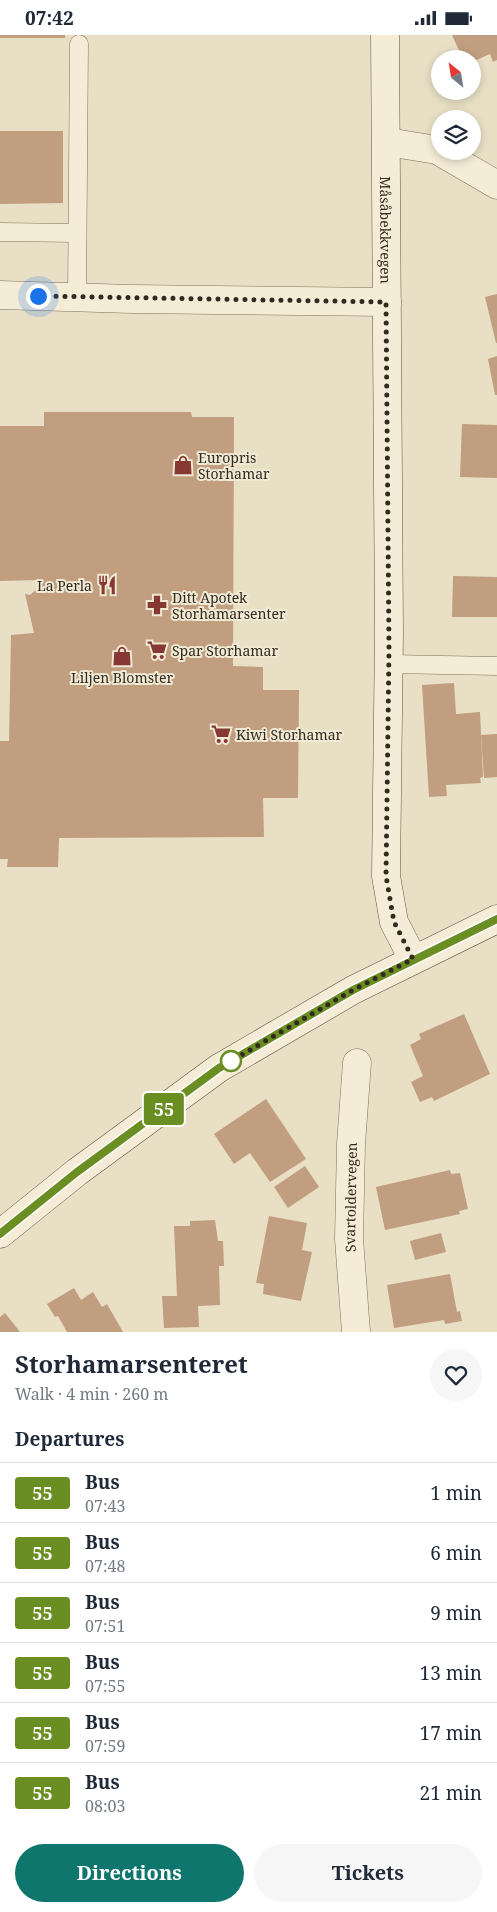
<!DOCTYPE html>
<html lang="en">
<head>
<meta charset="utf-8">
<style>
  body { margin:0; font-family:"Noto Serif",serif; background:#f6f6f7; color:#1f2937; height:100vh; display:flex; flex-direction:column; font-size:19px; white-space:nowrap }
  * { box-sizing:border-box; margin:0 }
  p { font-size:16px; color:#747a83 }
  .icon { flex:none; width:28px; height:28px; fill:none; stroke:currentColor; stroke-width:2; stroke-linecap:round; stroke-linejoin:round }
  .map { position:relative; height:1297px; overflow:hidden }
  .drawer { display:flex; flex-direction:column; background:#fff; flex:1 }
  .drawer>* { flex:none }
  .badge { padding:0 10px; border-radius:4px; font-size:18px; line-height:32px }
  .needle { width:32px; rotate:330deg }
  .buttons { position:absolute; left:431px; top:15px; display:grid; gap:10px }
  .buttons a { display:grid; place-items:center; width:50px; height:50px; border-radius:50%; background:#fff; box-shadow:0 2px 8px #0003; font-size:25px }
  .you { position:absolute; width:25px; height:25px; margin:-12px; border:4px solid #fff; border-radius:50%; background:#1a73e8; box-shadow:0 0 0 8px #1a73e833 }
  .map>.badge { position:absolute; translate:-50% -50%; box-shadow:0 0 0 2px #fff }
  h2 { padding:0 15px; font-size:19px; line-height:45px }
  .round { display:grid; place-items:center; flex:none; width:52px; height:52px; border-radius:26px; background:#f6f6f7 }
  .overview { display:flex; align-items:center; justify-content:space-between; height:85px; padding:0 15px }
  h1 { font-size:24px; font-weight:700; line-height:38px }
  .primary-button { display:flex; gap:10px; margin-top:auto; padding:10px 15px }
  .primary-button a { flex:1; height:58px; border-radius:30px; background:#0f766e; color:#fff; font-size:20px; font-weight:700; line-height:58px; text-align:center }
  .primary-button a+a { background:#f6f6f7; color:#1f2937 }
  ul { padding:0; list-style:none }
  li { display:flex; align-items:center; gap:15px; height:60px; padding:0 15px; border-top:1px solid #e0e1e3 }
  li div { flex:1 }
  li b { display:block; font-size:19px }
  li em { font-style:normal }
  li .badge { min-width:55px; font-weight:700; text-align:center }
  .status { display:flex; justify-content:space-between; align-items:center; height:35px; padding:0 25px; background:#fff; direction:ltr }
  .status svg { height:14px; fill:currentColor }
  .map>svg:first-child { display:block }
</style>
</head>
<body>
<div class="status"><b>07:42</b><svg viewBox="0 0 49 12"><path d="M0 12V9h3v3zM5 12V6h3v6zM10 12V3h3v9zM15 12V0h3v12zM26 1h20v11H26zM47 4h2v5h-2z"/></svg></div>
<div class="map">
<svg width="497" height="1297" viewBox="0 0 497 1297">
  <rect width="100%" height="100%" fill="#e8dfc5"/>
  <g fill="#c19e80">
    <rect x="0" y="0" width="65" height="3"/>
    <path d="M452,0H497V25L493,27L490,19L472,27V24H463Z"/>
    <path d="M0,96H63V168L0,169Z"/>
    <path d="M497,259V308H496L485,262Z"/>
    <path d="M497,321V360H495L488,324Z"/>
    <path d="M44,377H191L192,382H234L233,631L263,632V655H299L298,763H263L264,802L59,803L58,832H7L8,824H0V706H9L11,600L34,598L25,559L30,560L41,550L40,545L0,546V391H44Z"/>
    <path d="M462,389L497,390V443L460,442Z"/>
    <path d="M453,541L497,542V582H452Z"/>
    <path d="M454,648L456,679L480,677L483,742L480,743L481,748L446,750L447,761L429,762L422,650Z"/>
    <path d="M497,699V742L484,743L481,700Z"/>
    <path d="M464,979L490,1039L434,1066L432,1062L420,1067L411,1047L423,1041L410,1010L421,1004L419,999Z"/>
    <path d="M266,1064L306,1124L270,1147L250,1118L234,1129L214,1099Z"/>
    <path d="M305,1131L319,1152L288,1173L274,1152Z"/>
    <path d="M450,1135L451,1139L460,1138L468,1174L459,1176L460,1179L385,1195L376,1152Z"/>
    <path d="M269,1181L307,1188L302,1215L312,1217L301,1266L263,1259L264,1249L256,1248Z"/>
    <path d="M215,1185L218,1206H223L224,1231H219L220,1270L198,1271L199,1292L164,1293L162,1261H177L174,1191H190V1186Z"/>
    <path d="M441,1198L446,1217L415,1225L410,1206Z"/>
    <path d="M450,1239L457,1277L460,1276L462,1286L445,1289L444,1285L394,1293L387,1250Z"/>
    <path d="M74,1253L81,1265L93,1257L102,1272L107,1269L123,1297H67L58,1281L55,1282L47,1269Z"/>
    <path d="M5,1278L20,1297H0V1282Z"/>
  </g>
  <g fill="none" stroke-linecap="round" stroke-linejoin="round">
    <defs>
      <g id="lane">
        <path d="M0,197L77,198"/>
        <path d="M77,263L79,9"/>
        <path d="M389,629L497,631"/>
      </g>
      <g id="street">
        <path d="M387,107L437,115L497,150"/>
        <path d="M0,260L132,264L387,267"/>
        <path id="s1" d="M356,1297L349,1204L351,1109L357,1028"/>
      </g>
      <g id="secondary">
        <path id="s2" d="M385,0L389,598L386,841L394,887L413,924"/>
        <path d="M0,1199L77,1137L219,1033L353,955L497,884"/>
      </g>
    </defs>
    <use href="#lane" stroke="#80715d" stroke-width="19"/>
    <use href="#street" stroke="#80715d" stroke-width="29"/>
    <use href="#secondary" stroke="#625340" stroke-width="29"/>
    <use href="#lane" stroke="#f4ecd7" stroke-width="18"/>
    <use href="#street" stroke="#f4ecd7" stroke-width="28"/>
    <use href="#secondary" stroke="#f4ecd7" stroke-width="28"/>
  </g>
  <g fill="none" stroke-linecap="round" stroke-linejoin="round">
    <defs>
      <path id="line" d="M0,1199L77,1137L219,1033L353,955L497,884"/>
    </defs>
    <use href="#line" stroke="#fff" stroke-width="11"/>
    <use href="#line" stroke="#6b8e23" stroke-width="8"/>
    <path stroke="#32291f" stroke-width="5" stroke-dasharray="0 9" d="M38,261L386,267L389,614L386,841L394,887L413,924L353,955L231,1026"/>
  </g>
  <defs>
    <symbol id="shop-bare" viewBox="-9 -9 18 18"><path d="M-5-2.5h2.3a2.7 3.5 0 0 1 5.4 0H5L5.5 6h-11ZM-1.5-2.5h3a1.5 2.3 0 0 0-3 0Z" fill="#873835" stroke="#f0e9d3" stroke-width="2.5" paint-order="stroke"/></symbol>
    <symbol id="restaurant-bare" viewBox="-9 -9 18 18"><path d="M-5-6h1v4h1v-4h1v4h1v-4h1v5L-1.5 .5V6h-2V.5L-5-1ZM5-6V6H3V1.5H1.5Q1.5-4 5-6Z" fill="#873835" stroke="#f0e9d3" stroke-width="2.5" paint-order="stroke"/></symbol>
    <symbol id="pharmacy-bare" viewBox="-9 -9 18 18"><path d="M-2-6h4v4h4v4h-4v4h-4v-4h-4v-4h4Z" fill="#873835" stroke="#f0e9d3" stroke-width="2.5" paint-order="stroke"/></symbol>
    <symbol id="supermarket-bare" viewBox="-9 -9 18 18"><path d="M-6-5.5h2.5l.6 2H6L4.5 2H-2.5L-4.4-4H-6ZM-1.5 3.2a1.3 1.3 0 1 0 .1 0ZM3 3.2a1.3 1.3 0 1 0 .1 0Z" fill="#873835" stroke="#f0e9d3" stroke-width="2.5" paint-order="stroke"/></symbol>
  </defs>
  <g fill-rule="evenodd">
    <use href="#shop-bare" x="169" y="416" width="28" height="28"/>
    <use href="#restaurant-bare" x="93" y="536" width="28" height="28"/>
    <use href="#pharmacy-bare" x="143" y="556" width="28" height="28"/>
    <use href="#supermarket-bare" x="143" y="601" width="28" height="28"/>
    <use href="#shop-bare" x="108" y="607" width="28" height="28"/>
    <use href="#supermarket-bare" x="207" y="685" width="28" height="28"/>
  </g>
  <circle fill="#fff" stroke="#6b8e23" stroke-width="2.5" cx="231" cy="1026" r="10"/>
  <g text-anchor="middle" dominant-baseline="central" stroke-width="4" stroke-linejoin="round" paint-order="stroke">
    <g font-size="14" fill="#32291f" stroke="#f0e9d3">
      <text stroke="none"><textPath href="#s2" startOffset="195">Måsåbekkvegen</textPath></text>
      <text stroke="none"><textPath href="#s1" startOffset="135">Svartoldervegen</textPath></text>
    </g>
    <g font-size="14" fill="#32291f" stroke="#f0e9d3" text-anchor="start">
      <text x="198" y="422">Europris<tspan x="198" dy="16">Storhamar</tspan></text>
      <text x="92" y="550" text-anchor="end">La Perla</text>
      <text x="172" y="562">Ditt Apotek<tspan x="172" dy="16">Storhamarsenter</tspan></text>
      <text x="172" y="615">Spar Storhamar</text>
      <text x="122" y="642" text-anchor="middle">Liljen Blomster</text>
      <text x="236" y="699">Kiwi Storhamar</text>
    </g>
  </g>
</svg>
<div class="buttons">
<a><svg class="needle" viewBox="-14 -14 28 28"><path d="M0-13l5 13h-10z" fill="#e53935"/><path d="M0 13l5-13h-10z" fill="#747a83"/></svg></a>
<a><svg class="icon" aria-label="layers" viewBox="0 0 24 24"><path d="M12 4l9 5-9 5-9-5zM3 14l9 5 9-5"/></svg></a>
</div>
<div class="you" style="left:38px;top:261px"></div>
<b class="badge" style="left:164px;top:1074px;background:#6b8e23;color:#fff">55</b>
</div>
<section class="drawer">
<div class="overview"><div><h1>Storhamarsenteret</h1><p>Walk · 4 min · 260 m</p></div><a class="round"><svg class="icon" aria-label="heart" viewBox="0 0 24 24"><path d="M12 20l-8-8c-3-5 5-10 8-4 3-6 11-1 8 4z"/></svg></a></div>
<h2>Departures</h2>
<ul>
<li><span class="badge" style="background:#6b8e23;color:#fff">55</span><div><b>Bus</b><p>07:43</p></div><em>1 min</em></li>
<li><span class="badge" style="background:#6b8e23;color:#fff">55</span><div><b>Bus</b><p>07:48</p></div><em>6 min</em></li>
<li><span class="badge" style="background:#6b8e23;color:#fff">55</span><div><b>Bus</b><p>07:51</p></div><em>9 min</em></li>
<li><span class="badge" style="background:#6b8e23;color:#fff">55</span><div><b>Bus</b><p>07:55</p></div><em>13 min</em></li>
<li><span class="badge" style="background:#6b8e23;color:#fff">55</span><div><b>Bus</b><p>07:59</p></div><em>17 min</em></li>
<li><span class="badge" style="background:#6b8e23;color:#fff">55</span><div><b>Bus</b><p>08:03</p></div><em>21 min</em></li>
</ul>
<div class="primary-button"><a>Directions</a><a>Tickets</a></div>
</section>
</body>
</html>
